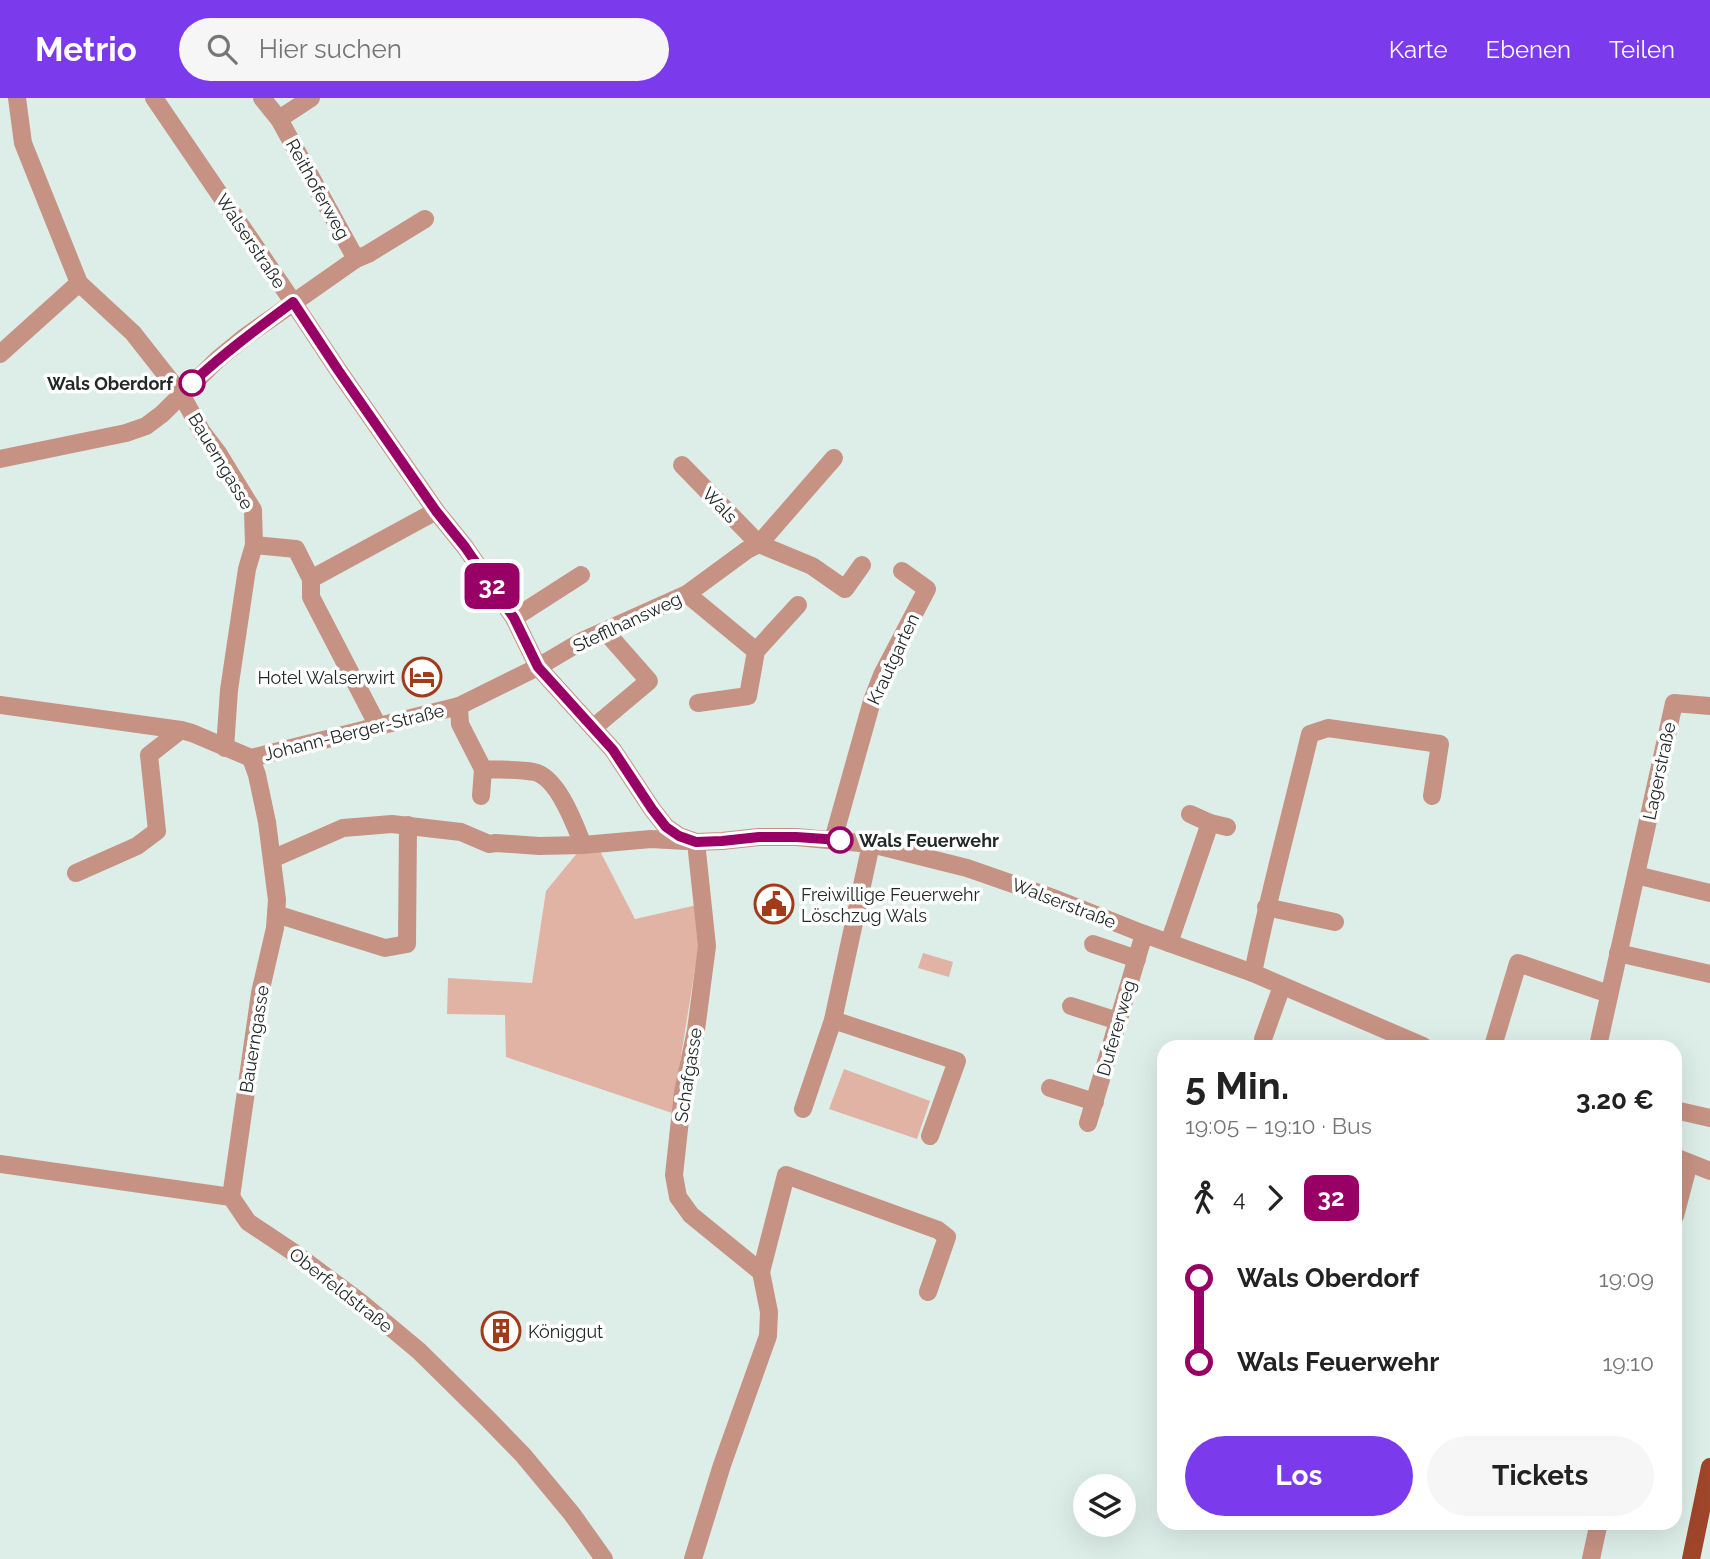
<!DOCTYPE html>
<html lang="de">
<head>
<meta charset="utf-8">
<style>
  body { margin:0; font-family:Raleway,sans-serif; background:#f6f6f6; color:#222; height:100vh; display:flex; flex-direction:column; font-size:26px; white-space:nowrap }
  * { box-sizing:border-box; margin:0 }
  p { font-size:23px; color:#767676 }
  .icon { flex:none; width:38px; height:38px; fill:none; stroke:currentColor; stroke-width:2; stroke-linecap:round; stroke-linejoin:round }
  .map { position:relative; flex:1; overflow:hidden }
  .side { position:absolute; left:1157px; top:942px; width:525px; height:490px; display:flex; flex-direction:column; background:#fff; border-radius:21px; box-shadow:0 7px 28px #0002 }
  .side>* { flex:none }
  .badge { padding:0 14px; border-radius:10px; font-size:24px; line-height:46px }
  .fabs { position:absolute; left:1073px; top:1376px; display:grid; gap:14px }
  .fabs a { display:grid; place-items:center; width:63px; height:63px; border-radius:50%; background:#fff; box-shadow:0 7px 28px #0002; font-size:35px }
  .map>.badge { position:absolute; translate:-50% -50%; box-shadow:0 0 0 4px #fff }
  .legs { display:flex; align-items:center; gap:10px; height:77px; padding:0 28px; font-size:23px }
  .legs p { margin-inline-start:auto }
  .summary { display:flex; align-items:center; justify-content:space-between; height:119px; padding:0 28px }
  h1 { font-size:38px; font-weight:700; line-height:52px }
  .action { display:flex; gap:14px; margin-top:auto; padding:14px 28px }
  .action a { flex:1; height:80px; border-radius:42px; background:#7c3aed; color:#fff; font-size:28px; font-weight:700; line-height:80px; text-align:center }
  .action a+a { background:#f6f6f6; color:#222 }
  ul { padding:0 28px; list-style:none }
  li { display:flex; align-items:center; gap:24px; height:84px; font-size:26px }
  li i { display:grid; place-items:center; width:10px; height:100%; margin:0 9px; background:currentColor }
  li i::after { content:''; width:18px; height:18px; margin:-9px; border:5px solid; border-radius:50%; background:#fff }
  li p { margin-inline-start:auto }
  li:first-child i { background:linear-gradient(#0000 50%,currentColor 0) }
  li:last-child i { background:linear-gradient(currentColor 50%,#0000 0) }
  header { display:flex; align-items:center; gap:42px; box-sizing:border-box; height:98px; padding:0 35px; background:#7c3aed; color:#fff }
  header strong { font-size:33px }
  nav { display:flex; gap:38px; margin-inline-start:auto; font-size:24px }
  .search { width:490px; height:63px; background:#f6f6f6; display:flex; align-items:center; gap:18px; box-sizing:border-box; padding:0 24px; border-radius:38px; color:#767676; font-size:26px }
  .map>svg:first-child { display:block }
</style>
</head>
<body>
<header>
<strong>Metrio</strong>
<div class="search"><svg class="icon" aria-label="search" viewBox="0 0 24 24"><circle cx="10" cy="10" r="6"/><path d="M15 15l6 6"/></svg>Hier suchen</div>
<nav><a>Karte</a><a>Ebenen</a><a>Teilen</a></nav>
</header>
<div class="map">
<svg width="1710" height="1461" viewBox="0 0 1710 1461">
  <rect width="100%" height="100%" fill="#ddeee9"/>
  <g fill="#e1b3a4">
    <path d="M600,753L635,821L697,807L700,839L672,1015L506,959L505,917L447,916L448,880L532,885L546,793L578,754Z"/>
    <path d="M923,855L953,864L949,879L918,870Z"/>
    <path d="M844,971L930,1003L917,1041L829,1011Z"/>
  </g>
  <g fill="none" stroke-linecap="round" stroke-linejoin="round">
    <g stroke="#c69283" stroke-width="18">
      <path d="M17,0L23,45L79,185L133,235L181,296L202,334L218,355L253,412L254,447L247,471L229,592L225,650"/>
      <path d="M154,0L293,204L338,272L436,413L465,449L514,520L538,569L613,652L652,711L666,729L679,738L696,744L722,743L759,739H796L871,746L967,770L1056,801L1144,836L1253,875L1423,948"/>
      <path d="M262,0L279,21L356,161"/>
      <path d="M279,21L311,0"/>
      <path d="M0,256L79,185"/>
      <path d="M0,361L126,335L146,328L162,316L218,261L246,238L356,161L368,156L425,121"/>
      <path d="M682,367L759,446L812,468L845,491L862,467"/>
      <path d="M254,447L296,451L311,481V499L378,628"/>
      <path d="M311,481L436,413"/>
      <path d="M687,496L756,553L748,598L698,605"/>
      <path d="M514,520L581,477"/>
      <path d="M756,553L798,507"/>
      <path d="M0,607L181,632L192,635L251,660L459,608L538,569L582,543L687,496L747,452L759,446L834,360"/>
      <path d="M459,608L460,626L483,671C500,672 518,671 534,674C558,679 575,727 583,747"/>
      <path d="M593,630L649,583L605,533"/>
      <path d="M481,698L483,671"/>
      <path d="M1210,725L1227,729"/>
      <path d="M833,742L872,603L882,577L927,491L902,473"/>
      <path d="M272,761L343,730L392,726L461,734L489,746L496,745L539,748L583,747L651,741L686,743"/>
      <path d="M76,775L137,748L157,733L149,657L181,632"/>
      <path d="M1636,777L1710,795"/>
      <path d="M1266,809L1335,824"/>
      <path d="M276,816L385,850L407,846L408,727"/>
      <path d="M1169,845L1210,725L1190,716"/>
      <path d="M1093,846L1137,861"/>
      <path d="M1618,855L1710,876"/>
      <path d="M1253,875C1269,795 1291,716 1310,636L1328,630L1440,646L1432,698"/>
      <path d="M1071,908L1118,923"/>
      <path d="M833,922L957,963L930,1038"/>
      <path d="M1263,941L1282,888"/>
      <path d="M1493,948L1518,865L1609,896"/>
      <path d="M1598,948L1674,605L1710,608"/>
      <path d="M1050,990L1095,1004"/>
      <path d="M803,1011L833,922L871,746"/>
      <path d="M1675,1012L1710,1020"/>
      <path d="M1088,1025L1144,836"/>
      <path d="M1675,1059L1710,1073"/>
      <path d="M0,1066L231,1099L248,1124L293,1154L359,1203L419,1253L487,1320L523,1357L572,1416L604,1461"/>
      <path d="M231,1099L260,895L275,830L277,802L267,724L257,677L251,660"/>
      <path d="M1675,1118L1689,1065"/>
      <path d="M761,1174L786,1077L938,1132L947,1139L928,1194"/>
      <path d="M693,1461L722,1367L768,1238L769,1214L761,1174L691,1117L678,1099L674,1077L683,994L696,932L707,848L696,744"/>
      <path d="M1591,1461L1599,1424"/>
    </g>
    <path stroke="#9f452a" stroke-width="18" d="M1691,1461L1710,1369"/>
  </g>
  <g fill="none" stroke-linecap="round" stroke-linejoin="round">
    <defs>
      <path id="line-1" d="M192,285C224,255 258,230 293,204L338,272L436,413L465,449L514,520L538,569L613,652L652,711L666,729L679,738L696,744L722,743L759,739H796L840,742"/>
    </defs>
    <use href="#line-1" stroke="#fff" stroke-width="16"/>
    <use href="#line-1" stroke="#906" stroke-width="10"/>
  </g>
  <defs>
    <symbol id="hotel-ring" viewBox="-11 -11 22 22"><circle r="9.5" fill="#fff" stroke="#a23b19" stroke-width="1.5"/><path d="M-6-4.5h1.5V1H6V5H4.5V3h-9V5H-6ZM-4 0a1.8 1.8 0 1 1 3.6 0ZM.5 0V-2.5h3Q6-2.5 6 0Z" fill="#a23b19"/></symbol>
    <symbol id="civic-ring" viewBox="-11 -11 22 22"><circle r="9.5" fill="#fff" stroke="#a23b19" stroke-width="1.5"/><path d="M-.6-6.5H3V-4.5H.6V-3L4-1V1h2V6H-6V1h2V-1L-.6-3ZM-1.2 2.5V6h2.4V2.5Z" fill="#a23b19"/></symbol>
    <symbol id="building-ring" viewBox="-11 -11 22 22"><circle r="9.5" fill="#fff" stroke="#a23b19" stroke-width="1.5"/><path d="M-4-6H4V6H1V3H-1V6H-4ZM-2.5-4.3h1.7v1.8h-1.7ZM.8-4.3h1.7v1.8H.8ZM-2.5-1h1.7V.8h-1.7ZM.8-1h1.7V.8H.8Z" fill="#a23b19"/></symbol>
  </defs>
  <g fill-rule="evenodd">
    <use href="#hotel-ring" x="400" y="557" width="44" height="44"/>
    <use href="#civic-ring" x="752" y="784" width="44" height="44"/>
    <use href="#building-ring" x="479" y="1211" width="44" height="44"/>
  </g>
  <g fill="#fff" stroke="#906" stroke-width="3.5">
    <circle cx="192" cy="285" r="12"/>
    <circle cx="840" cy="742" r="12"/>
  </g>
  <g text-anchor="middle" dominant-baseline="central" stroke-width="7" stroke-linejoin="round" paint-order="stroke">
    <g font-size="18" fill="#222927" stroke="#fff">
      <text transform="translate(318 91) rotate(61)">Reithoferweg</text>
      <text transform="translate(251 143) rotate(56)">Walserstraße</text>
      <text transform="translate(221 363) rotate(59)">Bauerngasse</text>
      <text transform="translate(720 407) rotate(46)">Wals</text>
      <text transform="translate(627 524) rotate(-25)">Stefflhansweg</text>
      <text transform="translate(893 561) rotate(-65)">Krautgarten</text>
      <text transform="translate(354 634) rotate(-14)">Johann-Berger-Straße</text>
      <text transform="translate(1659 673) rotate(-78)">Lagerstraße</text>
      <text transform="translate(1064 805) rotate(21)">Walserstraße</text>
      <text transform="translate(1116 930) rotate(-74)">Dufererweg</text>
      <text transform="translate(254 941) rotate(-81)">Bauerngasse</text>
      <text transform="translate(688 977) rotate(-81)">Schafgasse</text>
      <text transform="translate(341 1192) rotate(38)">Oberfeldstraße</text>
    </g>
    <g font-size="18" font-weight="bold" fill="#222927" stroke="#fff" text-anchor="end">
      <text x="173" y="285">Wals Oberdorf</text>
      <text x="859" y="742" text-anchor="start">Wals Feuerwehr</text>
    </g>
    <g font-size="18" fill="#222927" stroke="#fff" text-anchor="start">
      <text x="395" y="579" text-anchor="end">Hotel Walserwirt</text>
      <text x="801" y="796">Freiwillige Feuerwehr<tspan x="801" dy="21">Löschzug Wals</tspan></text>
      <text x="528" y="1233">Königgut</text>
    </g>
  </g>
</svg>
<div class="fabs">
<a><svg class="icon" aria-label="layers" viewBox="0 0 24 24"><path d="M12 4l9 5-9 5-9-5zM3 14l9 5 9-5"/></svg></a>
</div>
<b class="badge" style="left:492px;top:488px;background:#906;color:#fff">32</b>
<section class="side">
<div class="summary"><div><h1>5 Min.</h1><p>19:05 – 19:10 · Bus</p></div><b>3.20 €</b></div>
<div class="legs"><svg class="icon" aria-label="walk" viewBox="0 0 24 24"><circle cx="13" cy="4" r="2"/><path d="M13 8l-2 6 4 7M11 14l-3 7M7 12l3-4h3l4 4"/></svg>4<svg class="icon" aria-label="forward" viewBox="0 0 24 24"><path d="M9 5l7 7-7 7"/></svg><b class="badge" style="background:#906;color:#fff">32</b></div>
<ul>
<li><i style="color:#906"></i><b>Wals Oberdorf</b><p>19:09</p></li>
<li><i style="color:#906"></i><b>Wals Feuerwehr</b><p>19:10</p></li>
</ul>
<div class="action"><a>Los</a><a>Tickets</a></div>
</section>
</div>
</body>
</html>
